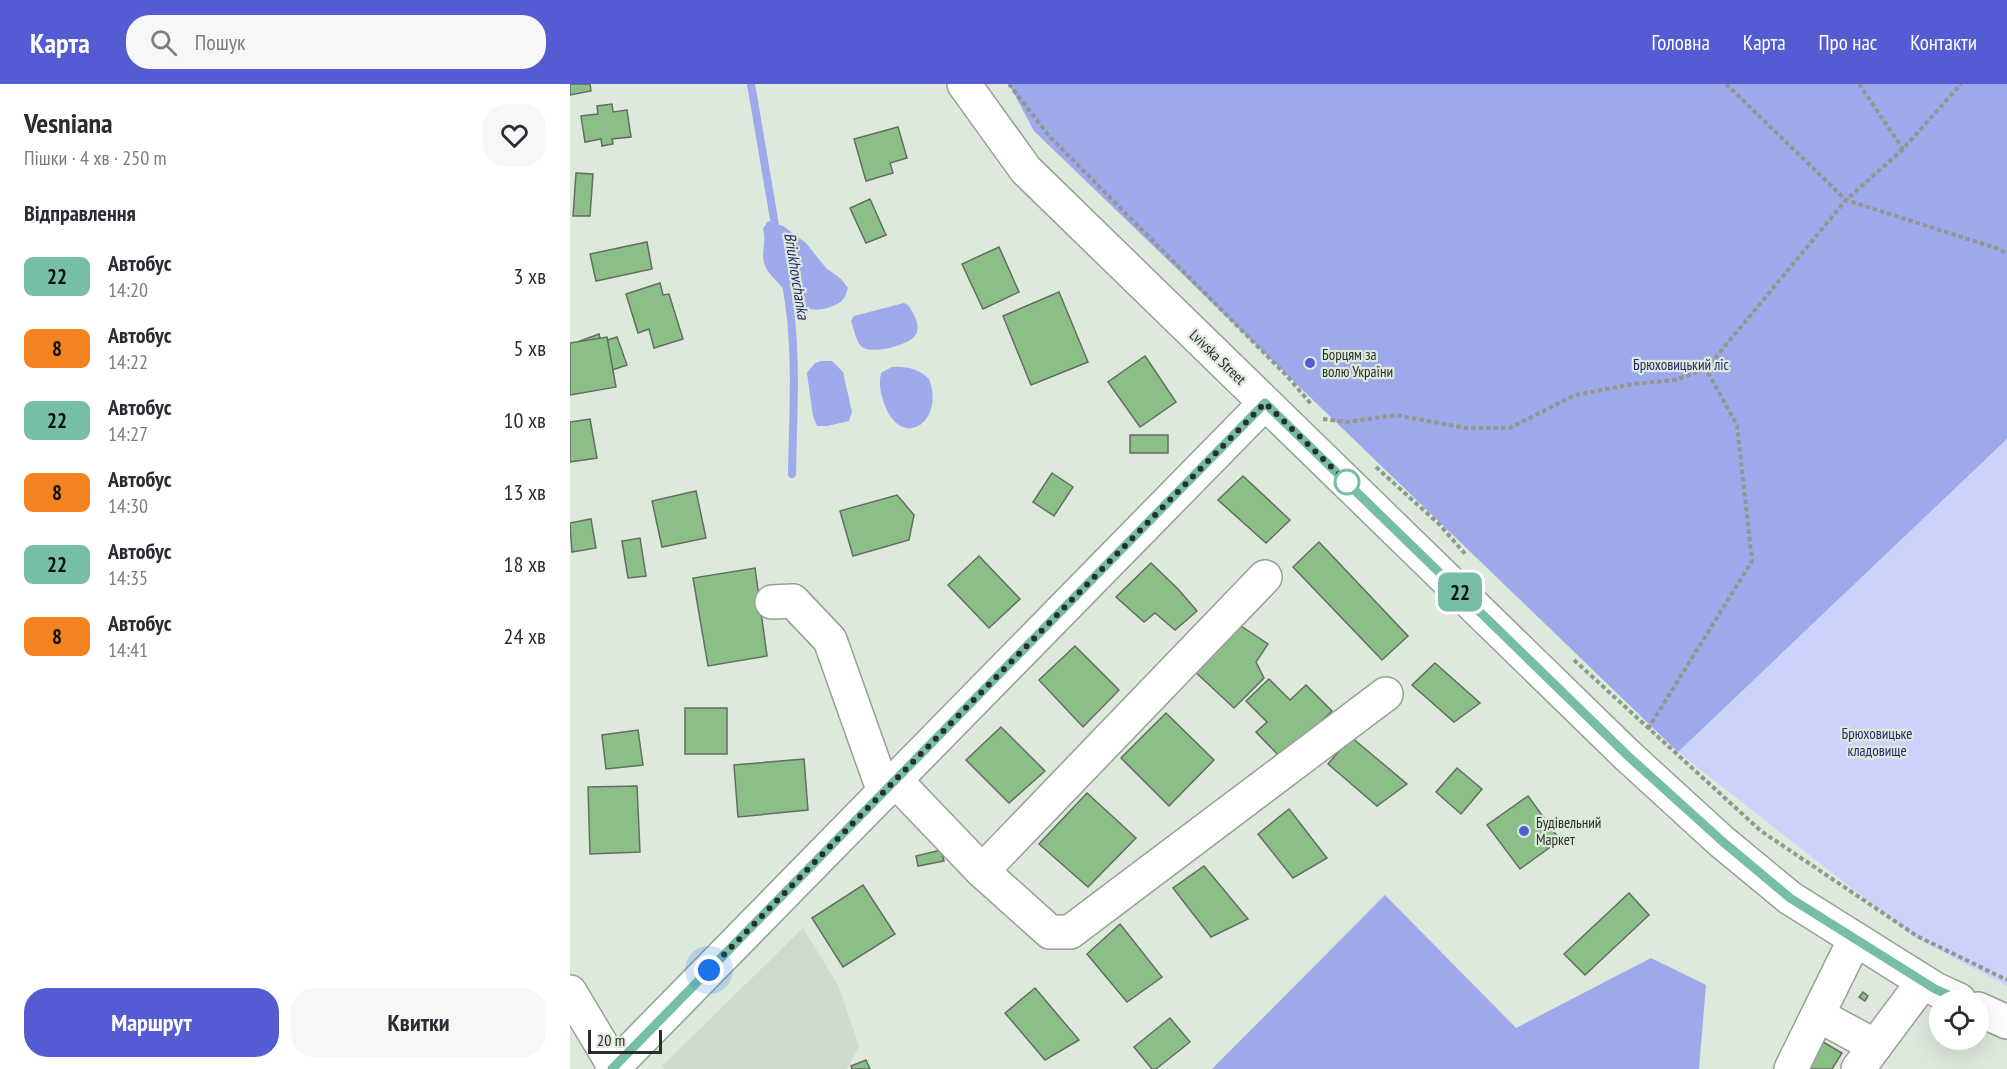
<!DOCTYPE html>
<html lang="uk">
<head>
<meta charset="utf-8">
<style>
  body { margin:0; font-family:"PT Sans Narrow",sans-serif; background:#f7f7f7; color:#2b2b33; height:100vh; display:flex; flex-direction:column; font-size:22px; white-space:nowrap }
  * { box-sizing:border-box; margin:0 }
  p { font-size:20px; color:#7c7c81 }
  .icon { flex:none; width:33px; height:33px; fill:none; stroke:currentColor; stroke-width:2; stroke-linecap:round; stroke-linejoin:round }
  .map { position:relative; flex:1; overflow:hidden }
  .panel { display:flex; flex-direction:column; background:#fff; width:570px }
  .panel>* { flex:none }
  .badge { padding:0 12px; border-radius:9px; font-size:21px; line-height:39px }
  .buttons { position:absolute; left:1359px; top:906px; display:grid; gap:12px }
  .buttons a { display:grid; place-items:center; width:60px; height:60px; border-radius:50%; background:#fff; box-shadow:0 6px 24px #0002; font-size:30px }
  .scale { position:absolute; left:18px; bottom:15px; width:74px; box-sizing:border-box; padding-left:6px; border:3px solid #2a2f2a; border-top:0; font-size:16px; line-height:21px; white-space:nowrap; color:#2a2f2a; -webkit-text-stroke:4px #dce9db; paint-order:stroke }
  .you { position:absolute; width:30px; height:30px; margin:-15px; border:4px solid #fff; border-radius:50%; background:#1a73e8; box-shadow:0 0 0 9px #1a73e833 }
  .map>.badge { position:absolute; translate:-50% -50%; box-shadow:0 0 0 3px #fff }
  h2 { padding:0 24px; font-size:22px; line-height:54px }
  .round { display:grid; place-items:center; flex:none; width:63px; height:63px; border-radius:24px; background:#f7f7f7 }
  .overview { display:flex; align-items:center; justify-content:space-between; height:102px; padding:0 24px }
  h1 { font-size:28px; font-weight:600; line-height:45px }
  .action { display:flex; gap:12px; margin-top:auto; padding:12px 24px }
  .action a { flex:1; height:69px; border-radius:24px; background:#555cd3; color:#fff; font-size:24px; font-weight:600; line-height:69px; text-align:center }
  .action a+a { background:#f7f7f7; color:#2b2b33 }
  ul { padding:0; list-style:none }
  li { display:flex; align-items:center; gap:18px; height:72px; padding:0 24px }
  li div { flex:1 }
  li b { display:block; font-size:22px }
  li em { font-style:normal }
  li .badge { min-width:66px; font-weight:700; text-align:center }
  header { display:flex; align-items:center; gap:36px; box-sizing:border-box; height:84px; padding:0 30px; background:#555cd3; color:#fff }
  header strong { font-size:28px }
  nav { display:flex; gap:33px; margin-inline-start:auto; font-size:21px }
  .search { width:420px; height:54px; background:#f7f7f7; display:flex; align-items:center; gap:15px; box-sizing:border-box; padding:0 21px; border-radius:24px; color:#7c7c81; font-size:22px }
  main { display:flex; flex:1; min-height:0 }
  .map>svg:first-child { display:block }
</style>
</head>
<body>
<header>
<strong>Карта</strong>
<div class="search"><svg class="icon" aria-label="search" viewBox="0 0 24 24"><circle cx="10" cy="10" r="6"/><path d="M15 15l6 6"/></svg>Пошук</div>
<nav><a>Головна</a><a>Карта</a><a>Про нас</a><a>Контакти</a></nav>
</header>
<main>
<section class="panel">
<div class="overview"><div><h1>Vesniana</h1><p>Пішки · 4 хв · 250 m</p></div><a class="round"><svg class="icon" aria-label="heart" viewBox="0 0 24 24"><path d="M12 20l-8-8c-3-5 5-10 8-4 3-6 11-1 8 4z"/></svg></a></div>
<h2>Відправлення</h2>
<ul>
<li><span class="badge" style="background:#77bea7;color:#111">22</span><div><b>Автобус</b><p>14:20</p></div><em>3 хв</em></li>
<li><span class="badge" style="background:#f58220;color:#111">8</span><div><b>Автобус</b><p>14:22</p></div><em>5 хв</em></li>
<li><span class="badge" style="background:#77bea7;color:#111">22</span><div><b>Автобус</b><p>14:27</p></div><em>10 хв</em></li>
<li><span class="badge" style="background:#f58220;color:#111">8</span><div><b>Автобус</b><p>14:30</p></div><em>13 хв</em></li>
<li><span class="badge" style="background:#77bea7;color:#111">22</span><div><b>Автобус</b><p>14:35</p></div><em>18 хв</em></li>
<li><span class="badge" style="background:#f58220;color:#111">8</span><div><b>Автобус</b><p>14:41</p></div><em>24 хв</em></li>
</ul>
<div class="action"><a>Маршрут</a><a>Квитки</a></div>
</section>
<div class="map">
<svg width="1437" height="985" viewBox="0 0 1437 985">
  <rect width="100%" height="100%" fill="#dce9db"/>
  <path fill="#ccddcb" d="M233,844L268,901L289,962L277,985H95L92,982Z"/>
  <path fill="#cbd3fc" d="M1437,355V902L1344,853L1108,668Z"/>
  <g fill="#9da9ea">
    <path d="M439,0H1437V355L1108,668L464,47Z"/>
    <path d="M815,811L946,944L1081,874L1136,901L1129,985H642Z"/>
  </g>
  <g fill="#9eaaec">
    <path d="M198,137L213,142L236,159L256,184L271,195L278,204C275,215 271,220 260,223C237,232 224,217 210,201C205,195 198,189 195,182C190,170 197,158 193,145Z"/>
    <path d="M334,219L338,221C343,229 350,239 347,248C344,261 302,271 292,263C286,258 284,245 281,237L284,232Z"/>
    <path d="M251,277H262L273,288L282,328L279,337L257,342H247L243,332L237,289L245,279Z"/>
    <path d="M322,283C336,282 349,285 359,295C376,339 329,369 313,316C310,306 309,299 311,289Z"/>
  </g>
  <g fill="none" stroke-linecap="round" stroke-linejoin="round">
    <g stroke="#9eaaec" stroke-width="8">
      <path d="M181,0L206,147"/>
      <path d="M216,200C228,263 223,327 222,390"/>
    </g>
  </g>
  <g fill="#8bbf87" stroke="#636e62" stroke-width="1.5">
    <path d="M0,0H20L21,7L0,11Z"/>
    <path d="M42,20L43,28L57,26L61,53L42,55L43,60L37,61L32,62L31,55L15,58L11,32L28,30L27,22Z"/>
    <path d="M328,43L337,74L320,79L323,89L296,97L284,55Z"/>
    <path d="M6,89L23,90L20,132H3Z"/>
    <path d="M300,115L316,151L296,159L280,124Z"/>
    <path d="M77,158L82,185L26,197L20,170Z"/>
    <path d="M429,163L449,208L413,225L392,180Z"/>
    <path d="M90,199L93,211L99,210L113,255L84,264L79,245L68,249L56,210Z"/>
    <path d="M489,208L518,278L461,301L433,232Z"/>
    <path d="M29,250L31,258L47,253L57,281L22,293L10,257Z"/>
    <path d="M37,253L46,303L0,311V259Z"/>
    <path d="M575,272L606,318L570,343L538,298Z"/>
    <path d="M20,335L27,374L0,378V338Z"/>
    <rect x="560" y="351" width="38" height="18"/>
    <path d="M482,389L503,403L484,432L463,418Z"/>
    <path d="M673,392L720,436L696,459L648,416Z"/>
    <path d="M126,407L136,454L92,463L82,417Z"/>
    <path d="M327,411L344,431L339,456L283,472L270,427Z"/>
    <path d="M21,435L26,464L2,468L0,439Z"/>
    <path d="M70,454L76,492L58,494L52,457Z"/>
    <path d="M749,458L838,552L812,576L723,483Z"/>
    <path d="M409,472L450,515L419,544L378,501Z"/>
    <path d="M581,479L608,505L627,527L605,546L585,529L574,538L546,513Z"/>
    <path d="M185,484L197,572L138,582L123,494Z"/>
    <path d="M665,538L698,560L686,578L694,594L664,624L621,584Z"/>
    <path d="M505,562L549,606L513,643L469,596Z"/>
    <path d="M865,579L910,619L884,638L842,601Z"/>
    <path d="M699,595L720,616L736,601L762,627L712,675L686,648L697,638L676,617Z"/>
    <rect x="115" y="624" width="42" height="46"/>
    <path d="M596,629L644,676L599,722L551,674Z"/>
    <path d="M431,643L475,687L439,719L396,676Z"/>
    <path d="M68,646L73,681L36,685L32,651Z"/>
    <path d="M781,653L837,700L807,722L758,680Z"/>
    <path d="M234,675L238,726L168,733L164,681Z"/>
    <path d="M887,684L912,705L891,730L866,708Z"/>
    <path d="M67,702L70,768L20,770L18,703Z"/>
    <path d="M517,709L566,754L518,803L469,760Z"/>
    <path d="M958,712L990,756L950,785L917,741Z"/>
    <path d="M719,725L757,774L723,794L688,750Z"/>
    <path d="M371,766L374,777L348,782L346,772Z"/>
    <path d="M634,782L678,835L641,853L603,804Z"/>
    <path d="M293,801L325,850L273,883L242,834Z"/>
    <path d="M1059,809L1079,831L1015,891L994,870Z"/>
    <path d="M550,840L592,893L557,918L517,870Z"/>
    <path d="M465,904L509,956L475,976L435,929Z"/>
    <path d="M1293,908L1298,912L1295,917L1289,913Z"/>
    <path d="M600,934L620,958L586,985H582L564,963Z"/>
    <path d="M1253,958L1272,969L1262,985H1235Z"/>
    <path d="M296,976L300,985H282L281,982Z"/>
  </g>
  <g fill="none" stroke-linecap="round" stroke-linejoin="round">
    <defs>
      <g id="minor">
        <path d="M695,493L412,787L480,848H500L816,610"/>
        <path d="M202,518L223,517L260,556L314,708"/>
        <path d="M325,696L412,787"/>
        <path d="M0,908L46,985"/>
        <path d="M1248,931L1305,962"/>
        <path d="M42,985L695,319"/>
        <path d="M1221,985L1285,855"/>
        <path d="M1288,985L1353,898"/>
      </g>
      <g id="major">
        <path d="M394,0L456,86L1058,672L1151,757L1220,814L1365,905L1389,916"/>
        <path d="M1408,925L1437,938"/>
      </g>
    </defs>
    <use href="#minor" stroke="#96a195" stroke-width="36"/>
    <use href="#major" stroke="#96a195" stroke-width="36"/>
    <g stroke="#8f998e" stroke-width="4" stroke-dasharray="4.5 3" stroke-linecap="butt">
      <path d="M439,0L479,52L718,293L741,320"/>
      <path d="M1156,0L1276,116L1429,165L1437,170"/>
      <path d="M1289,0L1333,65"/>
      <path d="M753,335L777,338L826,331L896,344H940L1005,311L1063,300L1105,296L1136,285"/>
      <path d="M806,383L869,440L897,472"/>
      <path d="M1004,576L1191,747L1347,852L1437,896"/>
      <path d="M1078,645L1182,477L1167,341L1136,285L1276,116L1333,65L1391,0"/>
    </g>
    <use href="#minor" stroke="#fff" stroke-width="33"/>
    <use href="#major" stroke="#fff" stroke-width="33"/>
  </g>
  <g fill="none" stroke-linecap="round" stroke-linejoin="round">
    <defs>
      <path id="line" d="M42,985L695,319L1058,672L1152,757L1220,814L1365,905L1390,916"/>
    </defs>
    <use href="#line" stroke="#fff" stroke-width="14"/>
    <use href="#line" stroke="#77bea7" stroke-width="9"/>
    <path stroke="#2a2f2a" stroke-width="6" stroke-dasharray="0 10.8" d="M139,886L695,319L777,398"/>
  </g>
  <g fill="#555cd3" stroke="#dce9db" stroke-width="2">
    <circle cx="740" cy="279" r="6"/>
    <circle cx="954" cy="747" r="6"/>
  </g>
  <circle fill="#fff" stroke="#77bea7" stroke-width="3" cx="777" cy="398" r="12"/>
  <g text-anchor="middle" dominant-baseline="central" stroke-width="4.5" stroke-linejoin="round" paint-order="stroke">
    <g font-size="15" fill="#2a2f2a" stroke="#dce9db" text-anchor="start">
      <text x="752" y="270">Борцям за<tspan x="752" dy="17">волю України</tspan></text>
      <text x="966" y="738">Будівельний<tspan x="966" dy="17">Маркет</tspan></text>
    </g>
    <g font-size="15" fill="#2a2f2a" stroke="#dce9db">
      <text transform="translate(648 273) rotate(44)">Lvivska Street</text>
    </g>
    <g font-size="15" fill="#252771" stroke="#dce9db">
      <text x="1111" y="280">Брюховицький ліс</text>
      <text x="1307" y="649">Брюховицьке<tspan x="1307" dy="17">кладовище</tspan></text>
    </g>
    <g font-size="16" font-style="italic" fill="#1f1e68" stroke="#dce9db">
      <text transform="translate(227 192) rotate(81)">Briukhovchanka</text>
    </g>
  </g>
</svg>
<div class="buttons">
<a><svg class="icon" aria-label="locate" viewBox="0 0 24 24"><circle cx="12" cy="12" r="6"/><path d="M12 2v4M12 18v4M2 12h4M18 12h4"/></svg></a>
</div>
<div class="scale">20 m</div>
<div class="you" style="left:139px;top:886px"></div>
<b class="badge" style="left:890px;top:508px;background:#77bea7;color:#111">22</b>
</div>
</main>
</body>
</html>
